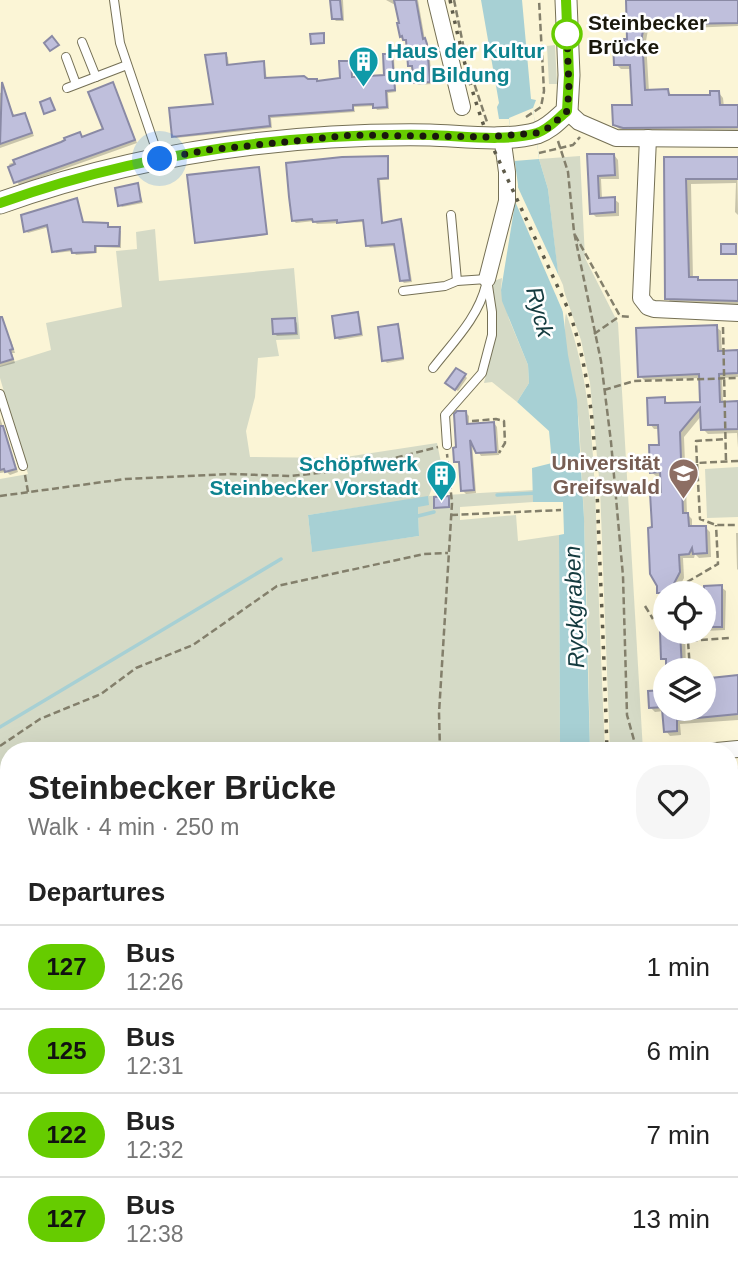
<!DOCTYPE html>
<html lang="en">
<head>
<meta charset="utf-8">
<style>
  body { margin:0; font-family:Helvetica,sans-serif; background:#f6f6f6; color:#222; height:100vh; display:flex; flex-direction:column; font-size:26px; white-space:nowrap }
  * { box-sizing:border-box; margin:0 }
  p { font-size:23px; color:#767676 }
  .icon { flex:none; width:38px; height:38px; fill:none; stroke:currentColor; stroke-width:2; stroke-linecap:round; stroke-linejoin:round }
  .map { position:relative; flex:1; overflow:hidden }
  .side { position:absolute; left:0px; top:742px; width:738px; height:534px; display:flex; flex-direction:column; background:#fff; border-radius:28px 28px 0 0; box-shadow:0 7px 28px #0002 }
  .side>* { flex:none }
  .badge { padding:0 14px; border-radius:23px; font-size:24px; line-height:46px }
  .controls { position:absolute; left:653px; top:581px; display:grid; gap:14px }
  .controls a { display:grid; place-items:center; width:63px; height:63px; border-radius:50%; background:#fff; box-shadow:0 7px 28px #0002; font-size:35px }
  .you { position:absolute; width:35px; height:35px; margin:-18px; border:5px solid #fff; border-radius:50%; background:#1a73e8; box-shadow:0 0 0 10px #1a73e833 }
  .map>.badge { position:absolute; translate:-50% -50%; box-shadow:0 0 0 4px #fff }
  h2 { padding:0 28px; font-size:26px; line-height:63px }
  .round { display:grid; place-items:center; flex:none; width:74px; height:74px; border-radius:28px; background:#f6f6f6 }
  .headline { display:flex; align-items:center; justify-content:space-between; height:119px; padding:0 28px }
  h1 { font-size:33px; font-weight:600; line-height:52px }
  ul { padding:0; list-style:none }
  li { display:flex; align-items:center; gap:21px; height:84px; padding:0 28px; border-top:2px solid #e0e0e0 }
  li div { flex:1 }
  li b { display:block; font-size:26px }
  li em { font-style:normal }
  li .badge { min-width:77px; font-weight:700; text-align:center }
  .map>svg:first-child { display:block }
</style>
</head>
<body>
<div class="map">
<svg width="738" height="1275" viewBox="0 0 738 1275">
  <rect width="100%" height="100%" fill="#fbf5d6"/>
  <g fill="#d5dac6" fill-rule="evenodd">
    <path d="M555,45L557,84H549L547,46Z"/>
    <path d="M580,156L585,258L618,323L643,751H610L600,488L590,383L581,340L558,274L548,189L539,159Z"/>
    <path d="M155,229L159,281L294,268L300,339L276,340L279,356L258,358L255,397L246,431L250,457L339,458L437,443L446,487L432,488L429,496L533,490V502L460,507V520L516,515L518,541L559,535L560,751H9V1267H561V1275H0V479L28,474L0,378V366L51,350L46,323L122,307L116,251L137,249L136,232ZM428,497L418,507L419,536L312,551L308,515Z"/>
    <path d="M502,278L501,290L509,319L528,365L529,383L517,402L492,382L484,383L495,338L491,282Z"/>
    <path d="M566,313C593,387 594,466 597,544C599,613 602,682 605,751H590C588,642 586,533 579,424C577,391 560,342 566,313Z"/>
    <path d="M738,467V517L707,518L705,469Z"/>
    <path d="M730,800H738V1275H634V1267H730Z"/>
  </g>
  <g fill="#a7d0d4">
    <path d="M481,0H522L531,99L536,100L533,108L539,159L548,189L568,355L577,400L584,518L590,751H560L559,535L564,534L563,502H533L532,468L552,463L549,431L517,402L529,383L528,365L502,301L501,290L518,185L509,119H499L497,107L499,103Z"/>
    <path d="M428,496L429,505L418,507L419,536L312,552L308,515Z"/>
    <path d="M733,1217L738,1237V1275H697L693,1270L702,1267H730V1222Z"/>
    <rect x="561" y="1267" width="44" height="8"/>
  </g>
  <g fill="#fbf5d6">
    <path d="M533,108L539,159L514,161L509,118Z"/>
    <path d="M515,181L563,285L568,312L564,314L514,199Z"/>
  </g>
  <g fill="#0003">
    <path d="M329,0H343L344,21H336L333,18L332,1Z"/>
    <path d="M386,0H418L425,40L429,48L432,84L418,85L415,82L413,68L410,65L408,42L401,36L397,6Z"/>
    <path d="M681,0H738V26L687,28L684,25L662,26V29L648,30L646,41L649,92L668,91L672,96L711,97L719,93L723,98L724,107H738V131L629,132L620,130L615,125L634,107L632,69H621L616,64L629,40L628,2Z"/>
    <path d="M225,55L228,57L229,67L263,63L265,66L267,80L319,83L341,80L350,62L352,65L353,79L386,77L391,56L394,58L396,92L388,93L389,109L377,110L375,106L354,107L355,112L271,118L272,128L176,138L173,136L215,105Z"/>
    <path d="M113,84L137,143L19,185L9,164L62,144L79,134L83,138L105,130Z"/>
    <path d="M4,92L15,118L25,115L34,136L0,148V93Z"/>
    <path d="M589,155H614L618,160L619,179H601L602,199H614L619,203V216L596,217L592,213Z"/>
    <path d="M737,156L738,215L735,212L736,183L691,184L693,279L700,282L738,281V306L672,303L667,298L666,159H737Z"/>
    <path d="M387,158L389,160V180H380L383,224L401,221L403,224L412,282L404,283L402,281L396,246L370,248L367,245L365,222L317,224L314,221L296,223L293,220Z"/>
    <path d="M259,169L267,235L198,243L197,242Z"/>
    <path d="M137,185L143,203L122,207L120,205Z"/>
    <path d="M76,199L84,224L107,225L110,228L121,231V248L97,247V253L76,255L73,251L56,253L49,227L28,233L26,231Z"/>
    <path d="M357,314L360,317L363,336L339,340L336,337Z"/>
    <path d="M294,320L297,323L298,335L277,336L274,333Z"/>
    <path d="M397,326L400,329L404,360L387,363L384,360Z"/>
    <path d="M716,327L721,331L722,353L738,352V377L722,378L723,403H738V448L737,433L708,434L703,429L702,415L684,437L687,514L692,519V528L705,527L710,532L711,557L699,558L695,554L694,558H683L684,578L676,593H665V632H698H685L686,670H668V663L663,658L662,628L659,625V585L654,528L663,494L662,476H656L651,472L661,446L660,429H654L650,424L664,399L669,404H702L701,378L644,380L640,376Z"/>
    <path d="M7,337L11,340L15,353H12L15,363L0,367V339Z"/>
    <path d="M465,376L467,378L458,391L450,386Z"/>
    <path d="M466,413L469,416V425L494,423L497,427L499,455L481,456L472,442L476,493L466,494L462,490L461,465L455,461Z"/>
    <path d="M0,418L18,472L10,475L7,472L0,473Z"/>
    <path d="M736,533H738V570L737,569Z"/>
    <path d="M721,587L726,591L725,630L704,631V593H696V588Z"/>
    <path d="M738,682V720L680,724L681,735L670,736L666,731L664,711L655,712L650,707L665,692V709H704V685Z"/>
    <path d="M730,766H735L738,768V797L730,798Z"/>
    <path d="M730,1115L738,1117V1125L730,1123Z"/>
  </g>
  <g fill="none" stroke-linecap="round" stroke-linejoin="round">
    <g stroke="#a7d0d4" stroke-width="3.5">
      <path d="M497,495L537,493"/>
      <path d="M418,516L434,512"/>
      <path d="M0,727L281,559"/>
    </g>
    <path stroke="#a7d0d4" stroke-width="14" d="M730,1135L738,1138"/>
  </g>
  <g fill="#bfbfdc" stroke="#8a8aa5" stroke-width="2">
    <path d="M330,0H340L342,19H332Z"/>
    <path d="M394,0H416L423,39L425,38L427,44L430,82L414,83L412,66H408L406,40H403L402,36L400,37L397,23H399Z"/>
    <path d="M626,0H738V23L680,24V21L658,22V25L644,26L642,36L645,90L668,89L669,95H710V91H719L720,105H738V127L623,128L613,125L612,105H632L630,65H614L613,42H624V39H627Z"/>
    <path d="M324,33V43L311,44L310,34Z"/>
    <path d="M52,36L59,45L50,51L44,43Z"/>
    <path d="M226,53L227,65L264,61L265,78L304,76L308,79H317V81L340,78L339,61H351L352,77L384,75L383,54H392L395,90L386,91L387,107L373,108V104L353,105V110L269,116L270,126L172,137L169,108L213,104L205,55Z"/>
    <path d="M2,82L13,116L25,113L32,133L0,144Z"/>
    <path d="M113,82L135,140L14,183L8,167L15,164L13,160L61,142L65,140L64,138L80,132L82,137L103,129L88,92Z"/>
    <path d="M50,98L55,110L44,114L40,102Z"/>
    <path d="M587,154H614L615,175L598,176L599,198L615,197V212L590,214Z"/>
    <path d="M388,156V178L378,179L382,223L401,219L410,280L400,281L394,244L366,246L363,220L337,223V220L313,222L312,219L292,221L289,197L286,163L342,157Z"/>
    <path d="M664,157H738V179H686L689,277H698V280H738V301L665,299Z"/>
    <path d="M259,167L267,234L195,243L187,175Z"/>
    <path d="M138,183L141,201L118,206L115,188Z"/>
    <path d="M77,198L83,222L108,223V227H120L119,246H95V252L72,253L71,249L52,252L47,225L24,232L21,215Z"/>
    <rect x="721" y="244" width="15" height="10"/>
    <path d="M358,312L361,334L335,338L332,316Z"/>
    <path d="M0,317H2L13,349L10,350L13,359L0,363Z"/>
    <path d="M295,318L296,333L273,334L272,319Z"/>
    <path d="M398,324L403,358L382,361L378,327Z"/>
    <path d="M717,325L718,351L738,350V373L719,374L720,402L738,401V429L701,430L700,408L680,432L683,513H688L689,526H706L707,553L693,554L692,548L689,554L679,555L680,572L669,593H657V586L650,574L648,528L652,527L650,493L661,492L660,472L650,473L649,445H659L658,425H648L647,398L665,397V403L700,402L699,374L638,377L636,328Z"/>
    <path d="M456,368L466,374L455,390L445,383Z"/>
    <path d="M457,411H466L467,424L494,422L496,452L476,453L470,440L474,490L461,491L459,462H454L453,448L456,447L454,414Z"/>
    <path d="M0,426H3L16,469L5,472L4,469L0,470Z"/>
    <path d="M449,496V507L434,508V497Z"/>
    <path d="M722,585V627H704V586Z"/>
    <path d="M660,632H680L682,668L666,669V659H661Z"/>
    <path d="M738,675V714L677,720V731L664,732L662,709H704V683H711V678Z"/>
    <path d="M665,690V707L649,708L648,691Z"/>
  </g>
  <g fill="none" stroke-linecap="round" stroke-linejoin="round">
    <defs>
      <g id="service">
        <path d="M114,0L120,43L159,158"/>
        <path d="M82,42L96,77"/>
        <path d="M66,57L76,84"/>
        <path d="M67,88L127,65"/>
        <path d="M451,215L457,281L487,279"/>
        <path d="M403,291L445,286L457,281"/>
        <path d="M433,368C453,342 478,318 486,285"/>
        <path d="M0,394L23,466"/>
        <path d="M447,445L445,415L482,373L492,335V312L487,279"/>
      </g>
      <g id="minor">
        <path d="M436,0L462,107"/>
        <path d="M567,111L579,122L616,138L738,139"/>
        <path d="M648,138L641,298L648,307L654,309L738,313"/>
        <path d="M487,279L507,201V172L502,136"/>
        <path d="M716,751L738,749"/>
      </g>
      <path id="secondary" d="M0,203C137,154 285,133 430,135C463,136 505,142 537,133C549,129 557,120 567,111L569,75L566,0"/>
    </defs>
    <use href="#service" stroke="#757055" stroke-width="10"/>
    <use href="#minor" stroke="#757055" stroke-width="18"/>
    <use href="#secondary" stroke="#757055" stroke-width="23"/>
    <g stroke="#837f6b" stroke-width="2.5" stroke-dasharray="7 3.5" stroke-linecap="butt">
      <path d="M454,0L466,59"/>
      <path d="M468,65L487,122"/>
      <path d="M526,117L541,107L544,91L539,0"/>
      <path d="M558,141L568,172L574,232L601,361L611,442L623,576L627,715L637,751"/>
      <path d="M539,153L573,145L580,137"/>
      <path d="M575,235L620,316L631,317"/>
      <path d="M723,327L726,462"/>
      <path d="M594,334L620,316"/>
      <path d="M604,390L634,381L738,378"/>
      <path d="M472,421L496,419L504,421L505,443L499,453"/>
      <path d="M738,461L697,463L700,519L716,525H738"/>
      <path d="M697,463L696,441L726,439"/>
      <path d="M25,475L28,492"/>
      <path d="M0,496L125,479L230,474L290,476L348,470L438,447"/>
      <path d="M451,515L561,510"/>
      <path d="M687,582L718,564L716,525"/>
      <path d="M645,606L653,619"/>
      <path d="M690,670L688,641L730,638"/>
      <path d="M0,746L40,719L101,694L136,668L193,645L277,586L424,554L448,553"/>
      <path d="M440,751L439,713L452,503L447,454"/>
      <path d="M730,816L738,810"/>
      <path d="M730,904L738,911"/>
      <path d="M730,1098L738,1101"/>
      <path d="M730,1172L738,1152"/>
      <path d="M730,1172L738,1182"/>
      <path d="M671,1267L672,1275"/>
      <path d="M433,1275L435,1267"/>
    </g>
    <use href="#service" stroke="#fff" stroke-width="8"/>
    <use href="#minor" stroke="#fff" stroke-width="16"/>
    <use href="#secondary" stroke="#fff" stroke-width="21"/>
    <g stroke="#5e5b4a" stroke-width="3.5" stroke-dasharray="3.5 7" stroke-linecap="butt">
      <path d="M450,0C460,47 471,92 488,137L569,311C595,386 596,464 599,543C602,612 605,681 607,751"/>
      <path d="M627,1267L628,1275"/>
    </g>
  </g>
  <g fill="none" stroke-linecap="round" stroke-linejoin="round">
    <defs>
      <path id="line" d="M0,203C137,154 285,133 430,135C463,136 506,142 537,133C549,129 557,119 567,111L569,75L566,0"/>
    </defs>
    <use href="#line" stroke="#fff" stroke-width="16"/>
    <use href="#line" stroke="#6c0" stroke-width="10"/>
    <path stroke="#1a180d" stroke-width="7" stroke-dasharray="0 12.6" d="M160,159L208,150L351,135L488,137L536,133L550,127L567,111L569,90L567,34"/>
  </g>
  <defs>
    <symbol id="building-pin" viewBox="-11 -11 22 30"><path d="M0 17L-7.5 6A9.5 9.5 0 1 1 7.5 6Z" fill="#0f9aa8" stroke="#fff"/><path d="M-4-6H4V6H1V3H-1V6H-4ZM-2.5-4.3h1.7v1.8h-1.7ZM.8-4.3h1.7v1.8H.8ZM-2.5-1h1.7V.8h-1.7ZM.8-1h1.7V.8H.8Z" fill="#fff"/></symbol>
    <symbol id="university-pin" viewBox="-11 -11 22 30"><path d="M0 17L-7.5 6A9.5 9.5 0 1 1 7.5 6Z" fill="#8d6e63" stroke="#fff"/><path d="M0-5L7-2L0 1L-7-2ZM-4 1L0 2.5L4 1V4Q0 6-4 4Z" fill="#fff"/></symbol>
  </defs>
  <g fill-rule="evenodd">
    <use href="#building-pin" x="346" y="44" width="35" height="47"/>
    <use href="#university-pin" x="666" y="456" width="35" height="47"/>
    <use href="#building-pin" x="424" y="458" width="35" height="47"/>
  </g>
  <circle fill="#fff" stroke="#6c0" stroke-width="3.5" cx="567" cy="34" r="14"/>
  <g text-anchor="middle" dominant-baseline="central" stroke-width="5" stroke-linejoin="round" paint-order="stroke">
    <g font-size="21" font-weight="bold" fill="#1a180d" stroke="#fff" text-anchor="start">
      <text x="588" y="22">Steinbecker<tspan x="588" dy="24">Brücke</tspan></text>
    </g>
    <g font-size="21" font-weight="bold" fill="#0d838f" stroke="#fff" text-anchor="start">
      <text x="387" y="50">Haus der Kultur<tspan x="387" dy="24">und Bildung</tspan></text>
      <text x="418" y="463" text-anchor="end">Schöpfwerk<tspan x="418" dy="24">Steinbecker Vorstadt</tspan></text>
    </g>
    <g font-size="21" font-weight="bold" fill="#785e54" stroke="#fff" text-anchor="end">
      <text x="660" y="462">Universität<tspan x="660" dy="24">Greifswald</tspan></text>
    </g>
    <g font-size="23" font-style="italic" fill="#143b3f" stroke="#fff">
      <text transform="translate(540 312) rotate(76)">Ryck</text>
      <text transform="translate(574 607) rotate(-92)">Ryckgraben</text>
    </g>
  </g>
</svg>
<div class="controls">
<a><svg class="icon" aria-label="locate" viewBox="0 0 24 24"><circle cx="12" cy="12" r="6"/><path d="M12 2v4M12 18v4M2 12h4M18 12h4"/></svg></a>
<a><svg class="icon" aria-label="layers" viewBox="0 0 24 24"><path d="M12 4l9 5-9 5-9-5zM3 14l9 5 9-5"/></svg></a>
</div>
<div class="you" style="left:160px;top:159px"></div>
<section class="side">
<div class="headline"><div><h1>Steinbecker Brücke</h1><p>Walk · 4 min · 250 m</p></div><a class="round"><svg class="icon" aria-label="heart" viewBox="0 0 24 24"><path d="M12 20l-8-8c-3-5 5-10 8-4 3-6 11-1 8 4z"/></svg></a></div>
<h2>Departures</h2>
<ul>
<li><span class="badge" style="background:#6c0;color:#111">127</span><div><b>Bus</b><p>12:26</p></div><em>1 min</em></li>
<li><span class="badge" style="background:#6c0;color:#111">125</span><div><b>Bus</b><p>12:31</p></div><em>6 min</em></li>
<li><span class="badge" style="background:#6c0;color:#111">122</span><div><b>Bus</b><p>12:32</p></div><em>7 min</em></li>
<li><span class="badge" style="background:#6c0;color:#111">127</span><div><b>Bus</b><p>12:38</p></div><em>13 min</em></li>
</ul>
</section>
</div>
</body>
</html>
